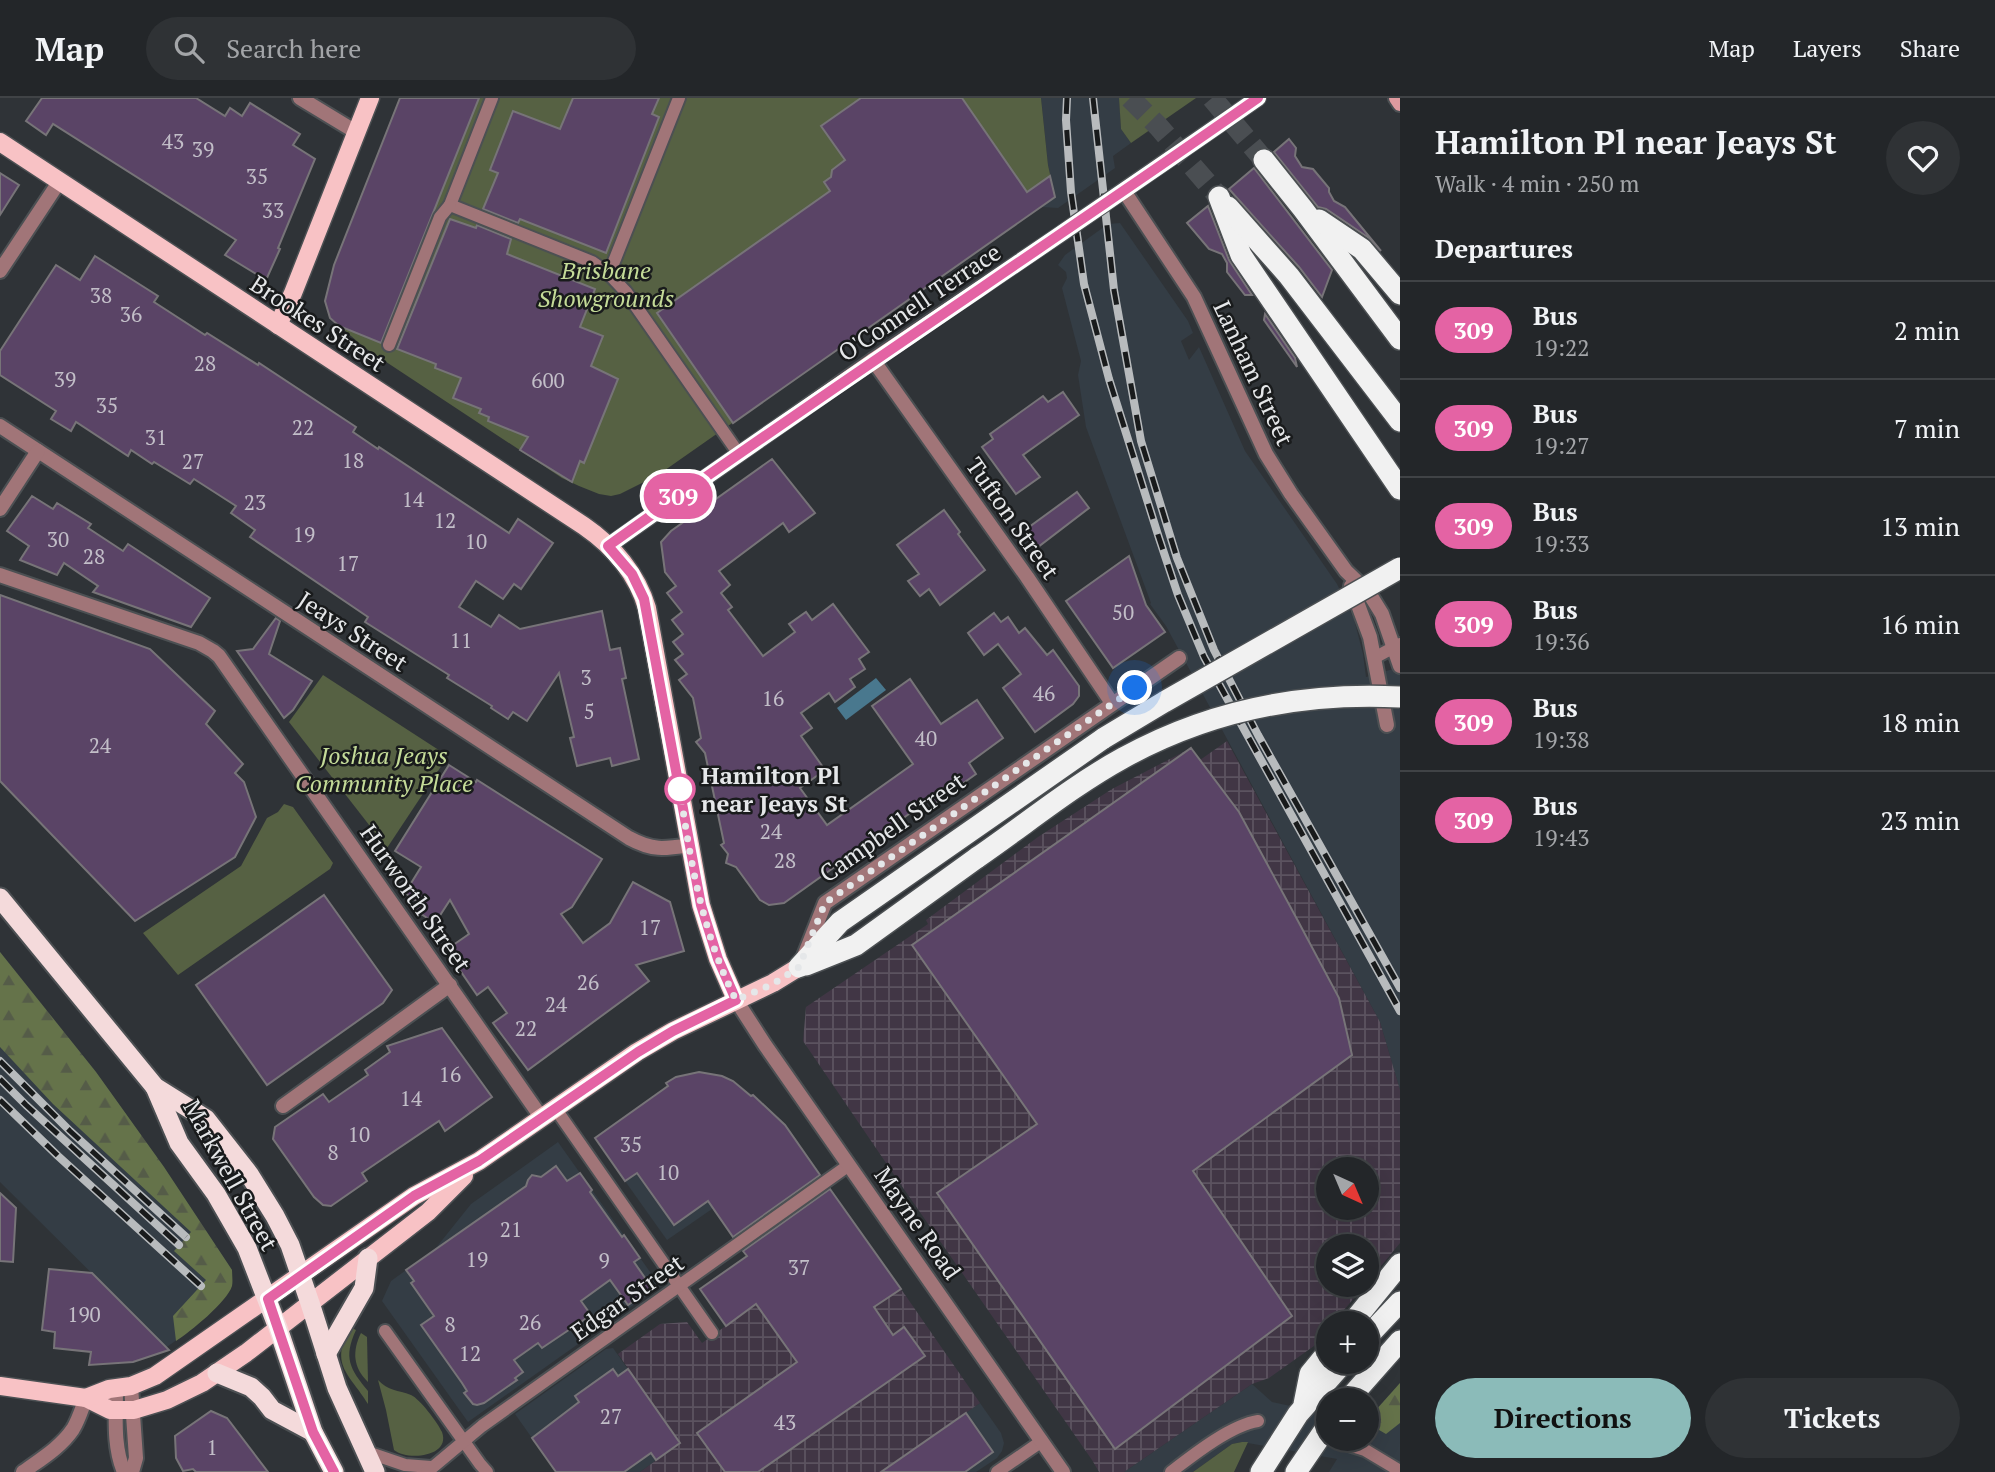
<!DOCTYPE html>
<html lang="en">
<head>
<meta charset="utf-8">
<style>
  body { margin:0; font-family:"PT Serif",serif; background:#2f3235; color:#f1f3f6; height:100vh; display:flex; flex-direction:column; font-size:26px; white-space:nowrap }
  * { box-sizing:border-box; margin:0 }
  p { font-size:23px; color:#a3a5a8 }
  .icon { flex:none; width:38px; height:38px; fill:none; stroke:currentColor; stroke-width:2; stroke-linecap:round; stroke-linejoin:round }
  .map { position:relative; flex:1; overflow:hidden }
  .panel { display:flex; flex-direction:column; background:#232629; width:595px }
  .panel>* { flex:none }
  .badge { padding:0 14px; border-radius:23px; font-size:24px; line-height:46px }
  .needle { width:46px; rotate:136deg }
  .buttons { position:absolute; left:1316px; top:1059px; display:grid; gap:14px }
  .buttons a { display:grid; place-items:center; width:63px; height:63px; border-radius:50%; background:#232629; box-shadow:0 7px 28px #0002,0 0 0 2px #404346; font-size:35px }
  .you { position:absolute; width:35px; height:35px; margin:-18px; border:5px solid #fff; border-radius:50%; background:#1a73e8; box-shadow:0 0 0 10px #1a73e833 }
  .map>.badge { position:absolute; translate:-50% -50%; box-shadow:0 0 0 4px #fff }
  h2 { padding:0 35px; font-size:26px; line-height:63px }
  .round { display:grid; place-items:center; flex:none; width:74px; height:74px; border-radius:37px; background:#2f3235 }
  .overview { display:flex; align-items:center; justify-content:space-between; height:119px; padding:0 35px }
  h1 { font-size:33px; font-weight:700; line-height:52px }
  .action { display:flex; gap:14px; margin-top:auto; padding:14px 35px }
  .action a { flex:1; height:80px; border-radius:42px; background:#8bbbb9; color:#111; font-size:28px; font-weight:700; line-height:80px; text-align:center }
  .action a+a { background:#2f3235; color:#f1f3f6 }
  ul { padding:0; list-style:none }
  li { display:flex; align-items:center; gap:21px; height:98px; padding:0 35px; border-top:2px solid #404346 }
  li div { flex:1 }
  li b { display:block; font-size:26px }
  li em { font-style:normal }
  li .badge { min-width:77px; font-weight:700; text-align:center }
  header { display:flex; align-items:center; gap:42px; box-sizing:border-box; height:98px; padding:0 35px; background:#232629; border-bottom:2px solid #404346 }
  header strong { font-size:33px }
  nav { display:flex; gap:38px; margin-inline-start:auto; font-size:24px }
  .search { width:490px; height:63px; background:#2f3235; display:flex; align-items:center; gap:18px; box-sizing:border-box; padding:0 24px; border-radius:38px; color:#a3a5a8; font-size:26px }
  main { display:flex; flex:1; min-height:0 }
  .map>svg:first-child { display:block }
</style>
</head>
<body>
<header>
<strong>Map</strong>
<div class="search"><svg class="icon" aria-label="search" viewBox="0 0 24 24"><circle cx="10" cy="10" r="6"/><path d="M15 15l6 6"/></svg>Search here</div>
<nav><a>Map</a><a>Layers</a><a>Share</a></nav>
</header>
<main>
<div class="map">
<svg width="1400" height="1374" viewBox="0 0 1400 1374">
  <defs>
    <pattern id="industrial-grid" width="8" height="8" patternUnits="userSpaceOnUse" patternTransform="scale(1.75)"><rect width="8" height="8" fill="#413645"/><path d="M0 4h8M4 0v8" fill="none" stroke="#5c5360"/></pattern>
    <pattern id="forest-firs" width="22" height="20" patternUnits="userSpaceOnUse" patternTransform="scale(1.75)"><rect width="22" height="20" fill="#65734a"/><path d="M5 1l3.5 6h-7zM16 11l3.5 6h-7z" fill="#555c48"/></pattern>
  </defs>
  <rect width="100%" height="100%" fill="#2f3337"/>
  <g fill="#343d45">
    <path d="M1041,0H1119L1121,31L1131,45L1113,58L1115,70L1058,110L1041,109L1055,99L1048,67Z"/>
    <path d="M1120,125L1188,223L1193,235L1181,243L1189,262L1199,249L1245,353L1337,486L1354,521L1363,556L1366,579L1400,569V992L1380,924L1166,528L1150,506L1151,505L1086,329L1078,277L1081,263L1062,190L1067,180L1066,174L1058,167L1065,157L1108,126Z"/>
    <path d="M0,854L96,974L164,1069L232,1172V1186L228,1195L192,1231L164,1251L163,1246L0,1084Z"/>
    <path d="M686,1040L728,1100L667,1142L625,1083Z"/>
    <path d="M558,1044L660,1188L468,1324L382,1203L391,1183L435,1151L471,1106Z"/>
    <path d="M613,1250L680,1345L640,1374H556L515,1316L606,1251Z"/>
    <path d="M1400,1285V1374H1329L1337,1361L1242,1344L1232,1346L1193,1374H1124L1252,1286L1272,1304L1328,1316V1340H1367V1322Z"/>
    <path d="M980,1305L1001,1335L1004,1345L1002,1353L997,1360L976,1374H881Z"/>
  </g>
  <g fill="url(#industrial-grid)" fill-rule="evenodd">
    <path d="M1227,643L1380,924L1400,992V1145L1367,1185V1148H1328V1186L1365,1187L1333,1225H1328V1231L1314,1248L1269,1280L1252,1286L1124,1374H1099L1092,1362L899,1084L803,943L806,909L928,826L926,822L1038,739L1112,691L1191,650L1200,662ZM1328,1071H1367V1110H1328Z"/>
    <path d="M901,1191L980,1305L881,1374H640L680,1345L618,1256L660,1226L687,1224L702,1245L756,1206L797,1264Z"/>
  </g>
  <g fill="#566143">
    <path d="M400,0H1041L1048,67L1055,99L658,377L620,396L611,398L599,396L579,388L562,380L365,250L330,220L325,203L334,167Z"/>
    <path d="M1119,0H1196L1131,45L1121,31Z"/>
    <path d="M323,577L448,658L387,750L289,624Z"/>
    <path d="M284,706L293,709L333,765L330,771L178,877L143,835L241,768L267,720L278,714Z"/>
    <path d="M350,1229L356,1232C343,1260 350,1271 368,1293V1306C350,1276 329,1268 350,1229Z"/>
    <path d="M361,1235L367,1239L368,1284C353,1270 352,1253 361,1235Z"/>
    <path d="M378,1282C388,1293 398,1292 411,1297C420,1301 438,1325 442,1334C451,1359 407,1363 394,1352L386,1312Z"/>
    <path d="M1242,1344H1248L1234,1374H1193L1232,1346Z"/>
  </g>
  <g fill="url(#forest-firs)">
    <path d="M0,854L96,974L164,1069L232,1172C232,1177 233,1183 232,1188C227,1204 190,1234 176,1243L173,1218L206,1182L174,1153L191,1134L53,1006L0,949Z"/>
    <path d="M1400,1285V1325L1386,1336L1367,1325V1322Z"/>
  </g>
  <path fill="#49788e" d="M876,580L886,592L846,622L837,610Z"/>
  <g fill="#5a4466" stroke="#777478" stroke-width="2">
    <path d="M42,0H196L225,18L230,10L242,18L250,5L300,36L293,47L315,61L278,150L280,151L266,182L225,157L236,142L53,26L46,37L26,23Z"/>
    <path d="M400,0H479L381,245L339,228L330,220L325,203L334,167Z"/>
    <path d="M573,0H659L652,16L659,19L606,155L520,121L518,125L483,111L498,75L490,72L513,13L560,31Z"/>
    <path d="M861,0H962L1027,94L1050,78L1055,99L733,325L657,215L830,93L824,84L831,79L832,72L845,62L821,28Z"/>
    <path d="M1289,41L1296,50L1295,58L1302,69L1313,71L1329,90V94L1334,103L1345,109L1381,153L1369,140L1326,111L1318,109L1274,54Z"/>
    <path d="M1254,70L1332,172L1322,199L1299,169L1229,91Z"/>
    <path d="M0,75L19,87L0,117Z"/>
    <path d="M1208,108L1229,162L1252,197H1245L1227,174V165L1222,156L1209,151L1187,125Z"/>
    <path d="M450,121L476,130L477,127L511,141L507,156L595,191L580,229L603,238L591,268L618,281L584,365L580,363L572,384L520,352L528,339L488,323L489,319L479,315L481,311L453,300L461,280L435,270L436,266L397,251Z"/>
    <path d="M95,158L158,198L154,204L205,237L207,235L258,267L259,265L356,329L353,334L378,351L379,349L509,435L518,421L553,445L521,491L514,486L503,501L476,483L459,509L491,529L499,517L520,531L602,513L610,552L620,550L626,580L622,581L639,661L612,668L610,660L577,668L570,640L574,639L559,575L527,623L513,614L508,621L491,610L492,608L447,580L449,577L365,524L368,519L250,439L255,432L231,415L236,408L194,381L190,386L154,364L152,366L131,352L128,358L76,324L71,333L51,321L56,313L0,277V253L56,167L80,182Z"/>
    <path d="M1265,216L1295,260L1297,269L1264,222Z"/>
    <path d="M1063,294L1079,317L1023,357L1040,379L1016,396L982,349L993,341L990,336L1043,298L1048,304Z"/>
    <path d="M772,361L815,415L789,434L783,425L719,473L730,487L721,495L732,509L728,512L763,558L795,534L789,526L806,514L812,522L833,506L869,554L859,561L865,571L850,581L855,589L835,604L829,595L801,615L812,630L801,638L825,672L800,690L827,727L913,666L872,608L910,581L941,626L977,602L1003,640L969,665L976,676L934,706L930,701L784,805L769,807L760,802L736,769L726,765L728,756L721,747L724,745L705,655L696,644L701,640L693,600L679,582L687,576L675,562L683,556L673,544L683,536L672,522L682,514L667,495L676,488L665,474L661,444L671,433Z"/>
    <path d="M1077,394L1089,410L1038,449L1025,432Z"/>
    <path d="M32,398L53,411L57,405L91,426L88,430L123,453L128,446L210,500L191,529L93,494L98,488L64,465L57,477L20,462L29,448L7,433Z"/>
    <path d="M944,412L960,434L958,436L985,472L940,507L929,491L920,498L908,483L919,476L897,447Z"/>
    <path d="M1129,458L1146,507L1165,534L1113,570L1066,503Z"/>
    <path d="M0,497L150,551L215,613L206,626L243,666L235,675L244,684L256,719L235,759L135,823L0,683Z"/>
    <path d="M994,515L1001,524L1008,519L1019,535L1025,530L1047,557L1053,552L1079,588V598L1073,606L1035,634L1003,590L1021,576L998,546L984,557L968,535Z"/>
    <path d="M276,520L280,523L269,556L312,583L293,612L284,620L237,553L253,551Z"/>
    <path d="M1191,650L1239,714L1298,823L1339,900L1352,957L1193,1073L1292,1218L1115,1351L937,1095L1037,1026L912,847Z"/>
    <path d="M449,667L476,684L477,682L602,761L572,809L561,816L583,845L610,825L633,784L670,804L684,853L636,867L649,883L528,972L493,925L507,915L488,889L477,897L446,852L469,836L450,802L435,825L415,812L419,805L405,795L421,769L395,753Z"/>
    <path d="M324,797L392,892L383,905L267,987L196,887Z"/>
    <path d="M442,930L492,999L445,1033L439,1023L362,1075L367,1083L331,1108L323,1107L314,1099L273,1041L275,1029L323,996L329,1004L368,977L365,972L390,954L387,948Z"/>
    <path d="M699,974L722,978L733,983L751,998L753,997L785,1027L820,1077L733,1139L708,1103L674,1127L637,1075L625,1083L595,1040L668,988L666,985L676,979Z"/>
    <path d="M556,1068L567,1083L580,1075L592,1092L590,1094L622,1139L624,1137L640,1160L634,1164L652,1190L628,1207L610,1182L581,1203L591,1217L542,1250L538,1245L514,1262L523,1274L515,1280L517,1282L484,1305L477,1307L473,1306L464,1295L467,1293L462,1285L421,1227L434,1218L411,1185L414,1183L406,1172L526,1088L528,1082L532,1077L541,1079Z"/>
    <path d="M830,1091L901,1191L874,1209L893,1237L904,1229L925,1258L758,1374H725L697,1335L797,1264L756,1206L726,1228L700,1191L747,1158L743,1153Z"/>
    <path d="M0,1095L16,1110L13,1164L0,1163Z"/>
    <path d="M49,1171L92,1175L169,1252L133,1264L89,1267L91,1254L54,1250L55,1234L42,1232Z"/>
    <path d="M613,1271L618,1278L628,1271L680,1345L656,1362L651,1355L624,1374H556L532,1340L579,1304L575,1298Z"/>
    <path d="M211,1313L227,1320L268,1374H196L193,1371L183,1373L176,1360L175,1338Z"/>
    <path d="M966,1315L993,1354L965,1374H881Z"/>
  </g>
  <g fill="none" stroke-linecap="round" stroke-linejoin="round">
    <g stroke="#4a4e52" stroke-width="21" stroke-dasharray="21 10" stroke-linecap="butt">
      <path d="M1130,0L1158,28L1219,99"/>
      <path d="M1212,0L1264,62"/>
    </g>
    <defs>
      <g id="service">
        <path d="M492,0L450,107L592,164L609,176L626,194L739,356"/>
        <path d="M609,176L679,0"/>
        <path d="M389,247L440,119L450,107"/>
        <path d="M1374,560L1400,546"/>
        <path d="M555,1010L712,1235"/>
        <path d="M385,1233L480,1366L487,1374"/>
        <path d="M1349,1347L1365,1352L1400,1373"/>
        <path d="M364,1353L405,1367L431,1369"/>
        <path d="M427,1374L482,1328L849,1067"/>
        <path d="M997,1374L1042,1343"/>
        <path d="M1171,1374C1193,1357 1231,1327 1258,1323"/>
      </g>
      <g id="minor">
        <path d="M300,0L356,34"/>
        <path d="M1124,93L1194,199L1266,356L1291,396L1346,473L1369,495L1382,516L1400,568"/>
        <path d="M0,173L59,84"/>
        <path d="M873,262L1027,479L1112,605"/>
        <path d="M0,328L629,740C653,753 664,751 690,747"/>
        <path d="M0,411L38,353"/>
        <path d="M0,477L199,545L213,553L219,558L541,1019"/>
        <path d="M1351,488L1370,539L1387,627"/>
        <path d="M804,858L825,805L1179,560"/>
        <path d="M736,902L765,947L1063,1374"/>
        <path d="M283,1008L450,887"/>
        <path d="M131,1288L136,1360L132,1374"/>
        <path d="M116,1291C116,1319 113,1348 124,1374"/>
        <path d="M23,1374C41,1361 61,1349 73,1331C79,1321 82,1310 86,1300"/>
      </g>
      <g id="secondary">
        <path d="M1396,0L1400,6"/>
        <path d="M1117,97L1258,0"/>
        <path d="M608,448L873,262L1062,135"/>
      </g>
      <g id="primary">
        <path d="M0,44L584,428C613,448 637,476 647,510L701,807L718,861L736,902"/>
        <path d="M278,227L293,195L370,0"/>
        <path d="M0,1288L86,1300L110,1312H134L167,1302L202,1285L246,1255L428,1114L464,1078"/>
        <path d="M86,1300L109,1291L131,1288L155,1278L414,1098L479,1063L637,954L673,933L773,885L799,869"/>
      </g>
      <g id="trunk">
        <path d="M0,800L155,989L206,1021L249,1076L275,1118L290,1147L310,1205L337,1290L375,1374"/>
        <path d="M155,989L179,1045L216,1096L247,1150L278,1230L313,1334L334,1374"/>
        <path d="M326,1256L364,1190L368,1160"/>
        <path d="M217,1275L251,1289L262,1299L272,1312L313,1334"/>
      </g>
      <g id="motorway">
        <path d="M1264,62L1303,111L1400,241"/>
        <path d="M1219,99L1241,157L1400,391"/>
        <path d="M1228,109L1289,178L1400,323"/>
        <path d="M1319,122L1362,151L1400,196"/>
        <path d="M806,867L856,847L978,759"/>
        <path d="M799,869L840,824L1104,640"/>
        <path d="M1352,1225L1400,1166"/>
        <path d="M1367,1239L1400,1204"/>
        <path d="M1348,1302L1400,1243"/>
        <path d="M1304,1306L1310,1276L1328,1254"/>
        <path d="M1261,1374L1298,1316L1344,1264"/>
        <path d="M1296,1374L1328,1327"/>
      </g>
    </defs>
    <use href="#service" stroke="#4c5053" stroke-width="16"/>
    <use href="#minor" stroke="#4c5053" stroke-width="18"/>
    <use href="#secondary" stroke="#4c5053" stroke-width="18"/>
    <use href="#primary" stroke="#4c5053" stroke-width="21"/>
    <use href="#trunk" stroke="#4c5053" stroke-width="23"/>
    <use href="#motorway" stroke="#4c5053" stroke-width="24"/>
    <use href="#service" stroke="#a17578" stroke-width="12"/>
    <use href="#minor" stroke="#a17578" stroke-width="14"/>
    <use href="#secondary" stroke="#df9a9f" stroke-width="14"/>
    <use href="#primary" stroke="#f8c2c5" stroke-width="18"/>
    <use href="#trunk" stroke="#f4dadb" stroke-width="19"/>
    <use href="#motorway" stroke="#f1f1f1" stroke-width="21"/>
    <defs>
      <g id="rail">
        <path d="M1067,0L1066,22L1071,94L1084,186L1109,281L1159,440L1178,497L1204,559L1400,913"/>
        <path d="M1093,0L1114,192L1141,343L1177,460L1214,552L1258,637L1400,890"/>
        <path d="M0,963L70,1033L186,1139"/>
        <path d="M0,981L26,1007L179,1147"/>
        <path d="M0,1002L58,1058L201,1188"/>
      </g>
    </defs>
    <use href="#rail" stroke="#b8bbbd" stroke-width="8"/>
    <use href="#rail" stroke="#191b1c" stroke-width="5" stroke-dasharray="16" stroke-linecap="butt"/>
    <defs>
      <path id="secondary-bridge" d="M1062,135L1117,97"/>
      <g id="motorway-bridge">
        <path d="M1104,640L1164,604L1400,470"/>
        <path d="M978,759C1026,726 1072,688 1123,660C1210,612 1302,594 1400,599"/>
      </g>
    </defs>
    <use href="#secondary-bridge" stroke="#4c5053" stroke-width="18" stroke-linecap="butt"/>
    <use href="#motorway-bridge" stroke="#4c5053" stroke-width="24" stroke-linecap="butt"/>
    <use href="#secondary-bridge" stroke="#df9a9f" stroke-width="14"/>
    <use href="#motorway-bridge" stroke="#f1f1f1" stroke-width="21"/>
  </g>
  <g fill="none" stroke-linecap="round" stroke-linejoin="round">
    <defs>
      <path id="line" d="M334,1374L313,1334L268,1201L414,1098L479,1063L638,954L673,933L736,902L718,861L701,807L644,501L632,476L608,448C822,295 1042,151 1258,0"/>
    </defs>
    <use href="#line" stroke="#fff" stroke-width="16"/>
    <use href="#line" stroke="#e463a4" stroke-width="10"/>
    <path stroke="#e5e7e9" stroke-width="7" stroke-dasharray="0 12.6" d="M680,691C690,763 703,837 736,902L773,886L799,869L825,805L1135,590"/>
  </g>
  <circle fill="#fff" stroke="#e463a4" stroke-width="3.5" cx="680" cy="691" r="14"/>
  <g text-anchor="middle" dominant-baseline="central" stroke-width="5" stroke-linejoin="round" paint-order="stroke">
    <g font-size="21" fill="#c2bec8">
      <text x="173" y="43">43</text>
      <text x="203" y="51">39</text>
      <text x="257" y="78">35</text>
      <text x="273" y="112">33</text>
      <text x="101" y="197">38</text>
      <text x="131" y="216">36</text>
      <text x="205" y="265">28</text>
      <text x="65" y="281">39</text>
      <text x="548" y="282">600</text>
      <text x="107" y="307">35</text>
      <text x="303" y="329">22</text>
      <text x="156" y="339">31</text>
      <text x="353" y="362">18</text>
      <text x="193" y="363">27</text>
      <text x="413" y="401">14</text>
      <text x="255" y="404">23</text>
      <text x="445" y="422">12</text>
      <text x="304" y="436">19</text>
      <text x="58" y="441">30</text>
      <text x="476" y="443">10</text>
      <text x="94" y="458">28</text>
      <text x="348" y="465">17</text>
      <text x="1123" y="514">50</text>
      <text x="461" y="542">11</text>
      <text x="586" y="579">3</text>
      <text x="1044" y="595">46</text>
      <text x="773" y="600">16</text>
      <text x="589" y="613">5</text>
      <text x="926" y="640">40</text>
      <text x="100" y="647">24</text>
      <text x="771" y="733">24</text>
      <text x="785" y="762">28</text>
      <text x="650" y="829">17</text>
      <text x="588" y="884">26</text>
      <text x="556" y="906">24</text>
      <text x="526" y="930">22</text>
      <text x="450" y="976">16</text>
      <text x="411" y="1000">14</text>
      <text x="359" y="1036">10</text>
      <text x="631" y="1046">35</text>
      <text x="333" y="1054">8</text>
      <text x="668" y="1074">10</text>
      <text x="511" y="1131">21</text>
      <text x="477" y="1161">19</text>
      <text x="604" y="1162">9</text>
      <text x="799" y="1169">37</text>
      <text x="84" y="1216">190</text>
      <text x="530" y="1224">26</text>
      <text x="450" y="1226">8</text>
      <text x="470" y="1255">12</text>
      <text x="611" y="1318">27</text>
      <text x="785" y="1324">43</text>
      <text x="212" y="1349">1</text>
    </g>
    <g font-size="24" font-style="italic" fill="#c4db98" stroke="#191b1c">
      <text x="606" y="172">Brisbane<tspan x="606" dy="28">Showgrounds</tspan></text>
      <text x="384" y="657">Joshua Jeays<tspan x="384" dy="28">Community Place</tspan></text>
    </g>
    <g font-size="24" fill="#e5e7e9" stroke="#191b1c">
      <text transform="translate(919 204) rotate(-34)">O'Connell Terrace</text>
      <text transform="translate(318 225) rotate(33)">Brookes Street</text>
      <text transform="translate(1254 275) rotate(65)">Lanham Street</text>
      <text transform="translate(1013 420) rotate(55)">Tufton Street</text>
      <text transform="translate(353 533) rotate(33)">Jeays Street</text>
      <text transform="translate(892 729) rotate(-35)">Campbell Street</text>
      <text transform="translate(416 800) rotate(55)">Hurworth Street</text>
      <text transform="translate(231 1077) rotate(61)">Markwell Street</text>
      <text transform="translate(918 1125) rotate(55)">Mayne Road</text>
      <text transform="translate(627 1199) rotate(-35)">Edgar Street</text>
    </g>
    <g font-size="24" font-weight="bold" fill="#e5e7e9" stroke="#191b1c" text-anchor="start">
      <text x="701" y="677">Hamilton Pl<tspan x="701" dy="28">near Jeays St</tspan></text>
    </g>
  </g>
</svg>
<div class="buttons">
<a><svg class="needle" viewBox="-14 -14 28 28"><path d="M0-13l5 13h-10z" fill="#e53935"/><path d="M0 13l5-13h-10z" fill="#a3a5a8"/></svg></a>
<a><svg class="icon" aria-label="layers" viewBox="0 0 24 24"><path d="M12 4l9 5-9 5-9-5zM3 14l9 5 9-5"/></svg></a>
<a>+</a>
<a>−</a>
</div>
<div class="you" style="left:1135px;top:590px"></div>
<b class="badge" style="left:678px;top:398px;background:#e463a4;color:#fff">309</b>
</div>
<section class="panel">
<div class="overview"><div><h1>Hamilton Pl near Jeays St</h1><p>Walk · 4 min · 250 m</p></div><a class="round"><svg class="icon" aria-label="heart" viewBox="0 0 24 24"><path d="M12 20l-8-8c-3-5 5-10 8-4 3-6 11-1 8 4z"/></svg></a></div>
<h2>Departures</h2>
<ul>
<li><span class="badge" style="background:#e463a4;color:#fff">309</span><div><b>Bus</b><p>19:22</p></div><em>2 min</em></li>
<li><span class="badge" style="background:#e463a4;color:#fff">309</span><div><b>Bus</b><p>19:27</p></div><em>7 min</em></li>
<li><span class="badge" style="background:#e463a4;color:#fff">309</span><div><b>Bus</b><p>19:33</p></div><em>13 min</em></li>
<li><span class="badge" style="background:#e463a4;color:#fff">309</span><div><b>Bus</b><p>19:36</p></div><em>16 min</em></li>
<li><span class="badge" style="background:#e463a4;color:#fff">309</span><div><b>Bus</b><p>19:38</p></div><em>18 min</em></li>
<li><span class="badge" style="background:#e463a4;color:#fff">309</span><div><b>Bus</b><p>19:43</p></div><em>23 min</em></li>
</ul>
<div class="action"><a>Directions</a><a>Tickets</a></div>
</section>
</main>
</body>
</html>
